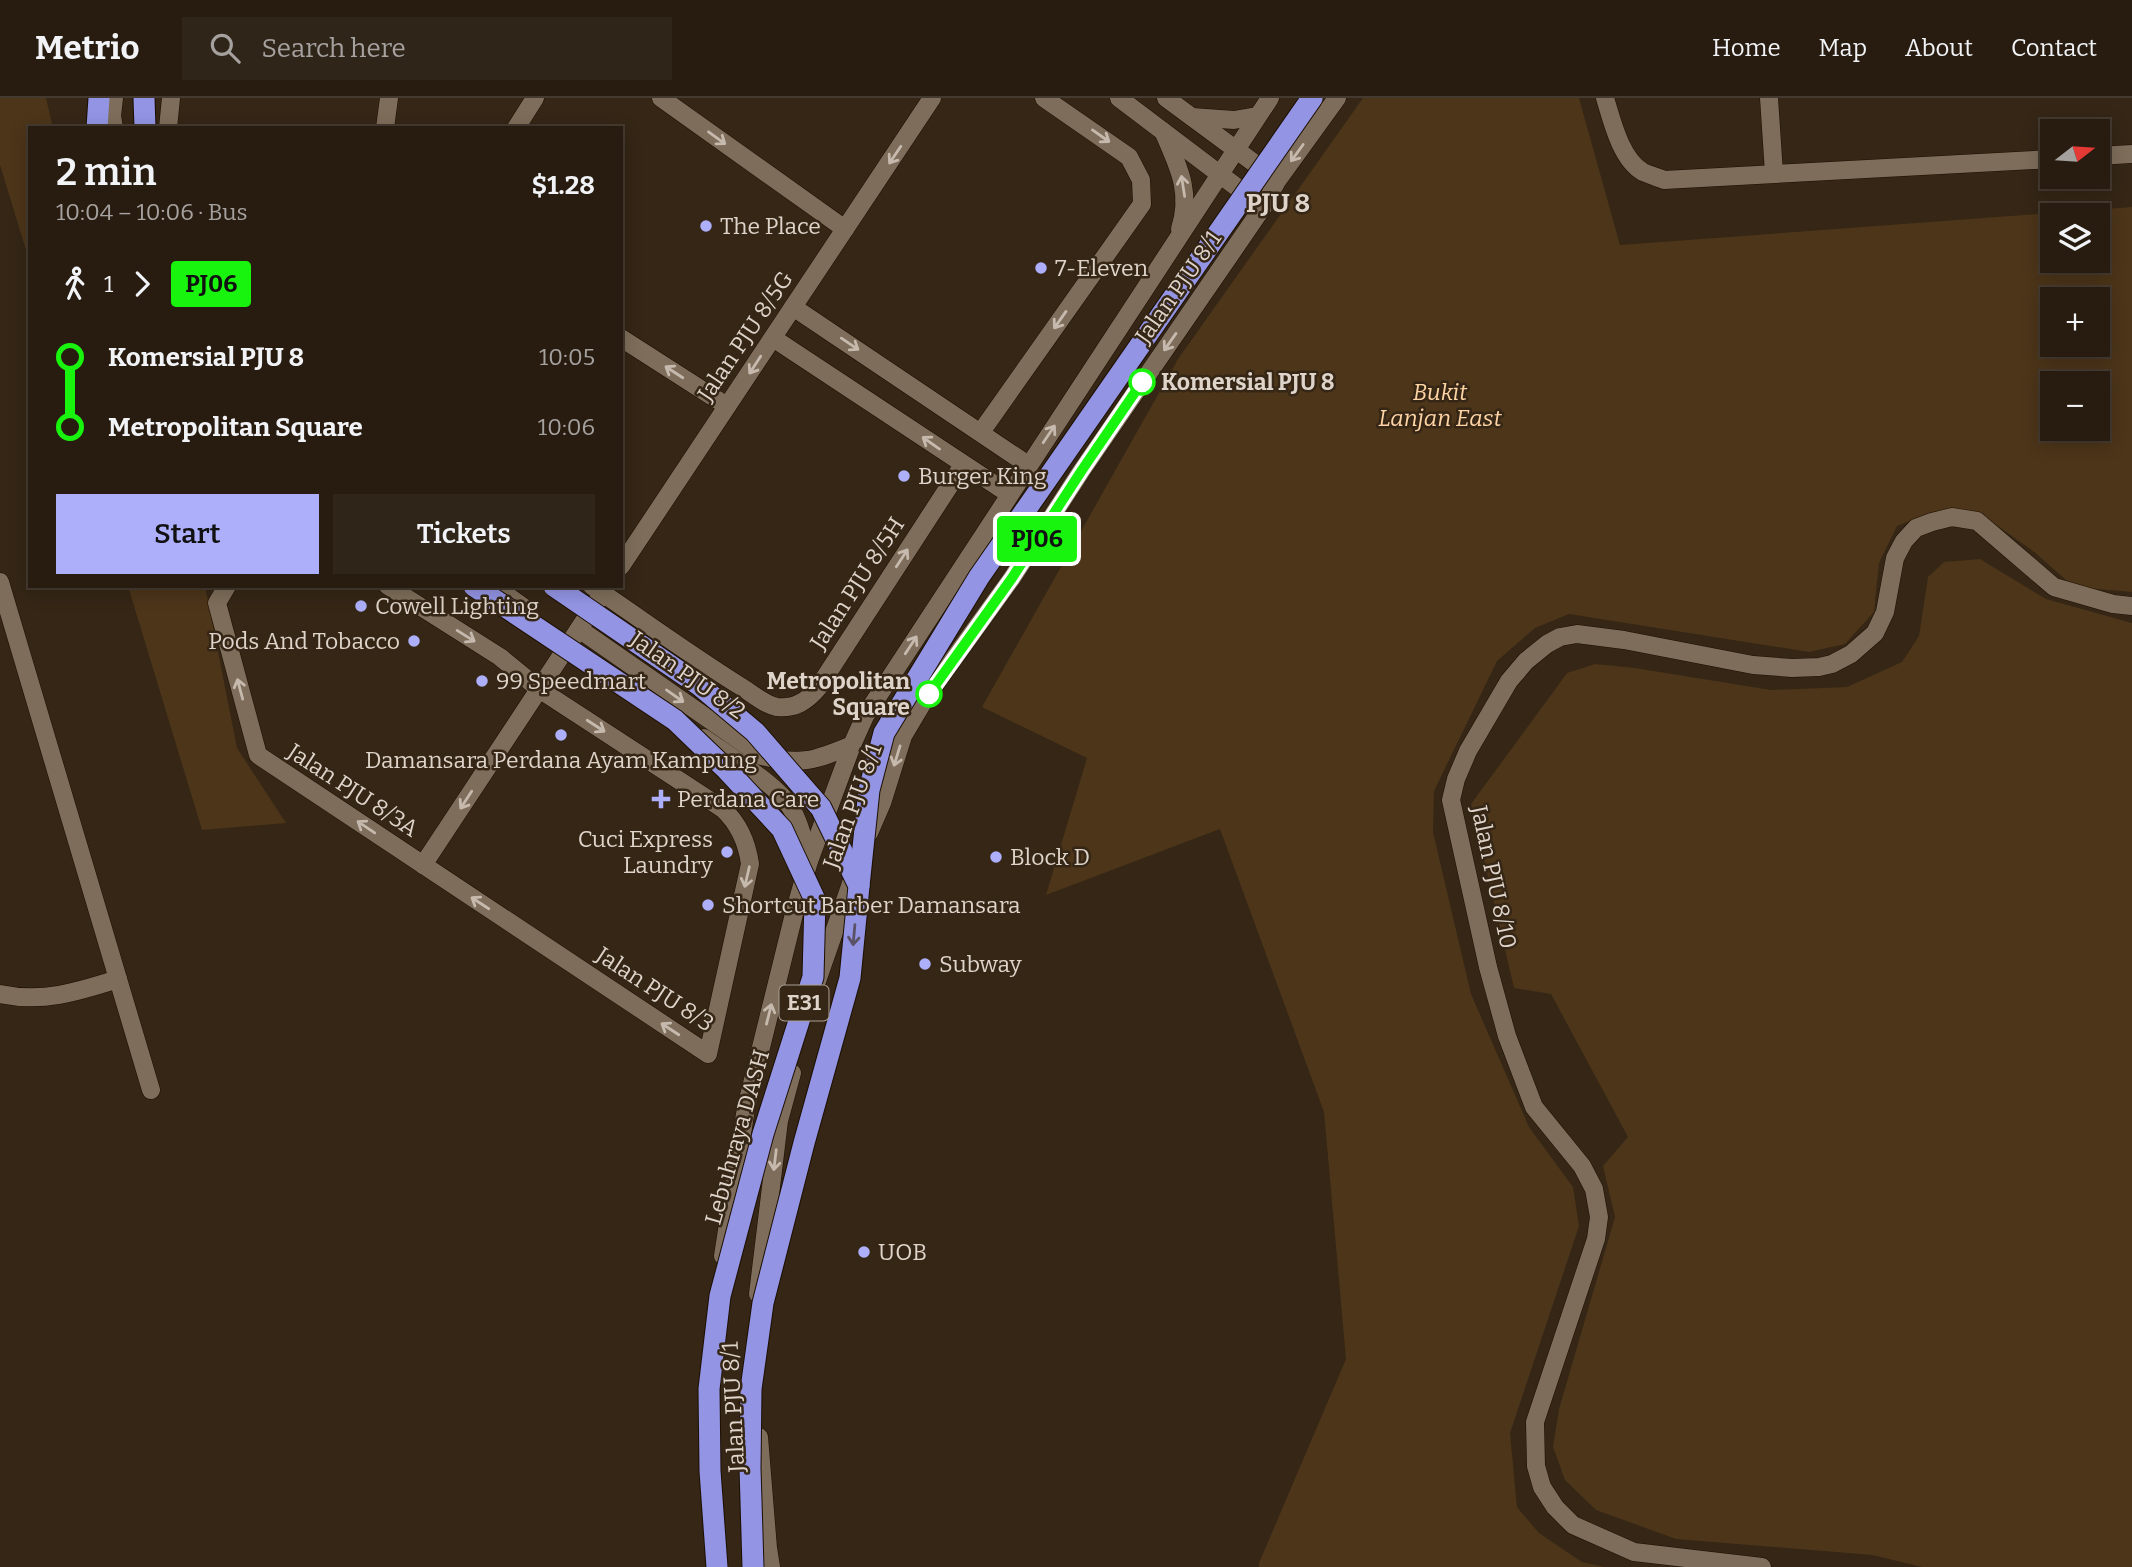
<!DOCTYPE html>
<html lang="en">
<head>
<meta charset="utf-8">
<style>
  body { margin:0; font-family:Bitter,serif; background:#302519; color:#f1f3f6; height:100vh; display:flex; flex-direction:column; font-size:26px; white-space:nowrap }
  * { box-sizing:border-box; margin:0 }
  p { font-size:23px; color:#a5a19f }
  .icon { flex:none; width:38px; height:38px; fill:none; stroke:currentColor; stroke-width:2; stroke-linecap:round; stroke-linejoin:round }
  .map { position:relative; flex:1; overflow:hidden }
  .side { position:absolute; left:28px; top:28px; width:595px; height:462px; display:flex; flex-direction:column; background:#281c10; border-radius:0px; box-shadow:0 4px 18px #0003,0 0 0 2px #443a30 }
  .side>* { flex:none }
  .badge { padding:0 14px; border-radius:5px; font-size:24px; line-height:46px }
  .needle { width:46px; rotate:73deg }
  .fabs { position:absolute; left:2040px; top:21px; display:grid; gap:14px }
  .fabs a { display:grid; place-items:center; width:70px; height:70px; border-radius:0px; background:#281c10; box-shadow:0 4px 18px #0003,0 0 0 2px #443a30; font-size:35px }
  .map>.badge { position:absolute; translate:-50% -50%; box-shadow:0 0 0 4px #fff }
  .legs { display:flex; align-items:center; gap:10px; height:77px; padding:0 28px; font-size:23px }
  .legs p { margin-inline-start:auto }
  .headline { display:flex; align-items:center; justify-content:space-between; height:119px; padding:0 28px }
  h1 { font-size:38px; font-weight:600; line-height:52px }
  .button { display:flex; gap:14px; margin-top:auto; padding:14px 28px }
  .button a { flex:1; height:80px; border-radius:0px; background:#adaffb; color:#111; font-size:28px; font-weight:600; line-height:80px; text-align:center }
  .button a+a { background:#302519; color:#f1f3f6 }
  ul { padding:0 28px; list-style:none }
  li { display:flex; align-items:center; gap:24px; height:70px; font-size:26px }
  li i { display:grid; place-items:center; width:10px; height:100%; margin:0 9px; background:currentColor }
  li i::after { content:''; width:18px; height:18px; margin:-9px; border:5px solid; border-radius:50%; background:#281c10 }
  li p { margin-inline-start:auto }
  li:first-child i { background:linear-gradient(#0000 50%,currentColor 0) }
  li:last-child i { background:linear-gradient(currentColor 50%,#0000 0) }
  header { display:flex; align-items:center; gap:42px; box-sizing:border-box; height:98px; padding:0 35px; background:#281c10; border-bottom:2px solid #443a30 }
  header strong { font-size:33px }
  nav { display:flex; gap:38px; margin-inline-start:auto; font-size:24px }
  .search { width:490px; height:63px; background:#302519; display:flex; align-items:center; gap:18px; box-sizing:border-box; padding:0 24px; border-radius:0px; color:#a5a19f; font-size:26px }
  .map>svg:first-child { display:block }
</style>
</head>
<body>
<header>
<strong>Metrio</strong>
<div class="search"><svg class="icon" aria-label="search" viewBox="0 0 24 24"><circle cx="10" cy="10" r="6"/><path d="M15 15l6 6"/></svg>Search here</div>
<nav><a>Home</a><a>Map</a><a>About</a><a>Contact</a></nav>
</header>
<div class="map">
<svg width="2132" height="1469" viewBox="0 0 2132 1469">
  <rect width="100%" height="100%" fill="#352616"/>
  <g fill="#4c3519" fill-rule="evenodd">
    <path d="M0,0H46L53,30H30V165L0,67Z"/>
    <path d="M1363,0H1579L1620,147L2132,109V494L2074,489L2033,453L1985,419L1935,413L1897,428L1879,465L1874,514L1845,546L1809,554L1569,516L1535,530L1497,563L1434,693L1433,734L1471,896L1529,1029L1573,1089L1579,1128L1510,1335L1517,1409L1539,1435L1582,1464L1605,1469H1259V1465L1346,1261L1324,1014L1220,731L1046,797L1087,660L982,609L1178,261ZM2053,117H2098V163H2053ZM2053,201H2098V247H2053ZM2053,285H2098V331H2053Z"/>
    <path d="M1980,461L2046,501L2132,525V1469H1922L1872,1457L1676,1441L1596,1412L1565,1382L1553,1349L1559,1311L1615,1119L1603,1068L1628,1039L1551,896L1514,890L1471,706L1567,575L1595,566L1635,570L1771,592L1847,589L1902,564L1919,538L1928,479L1944,464Z"/>
    <path d="M128,488H205L237,650L286,725L202,732Z"/>
  </g>
  <g fill="none" stroke-linecap="round" stroke-linejoin="round">
    <defs>
      <g id="street">
        <path d="M661,0L845,131"/>
        <path d="M1119,0L1263,109"/>
        <path d="M1166,0L1273,79"/>
        <path d="M1605,0C1612,23 1621,62 1643,74C1650,77 1657,79 1664,82L2053,61"/>
        <path d="M1769,0L1774,75"/>
        <path d="M114,30L112,18L114,0"/>
        <path d="M168,30L171,0"/>
        <path d="M385,30L389,0"/>
        <path d="M516,30L535,0"/>
        <path d="M2098,58L2132,56"/>
        <path d="M793,209L1028,367"/>
        <path d="M621,240L727,308"/>
        <path d="M773,240L1009,396"/>
        <path d="M981,334L1142,106L1141,82L1129,59L1044,0"/>
        <path d="M621,468L932,0"/>
        <path d="M0,484L151,992"/>
        <path d="M227,488L217,505L258,657L708,956L750,766C747,744 739,726 723,711L539,591L500,559L388,488"/>
        <path d="M494,488L529,513"/>
        <path d="M592,488C641,521 689,556 740,588C750,594 765,607 777,609C795,611 807,603 818,590L963,367"/>
        <path d="M579,531L762,658C801,668 816,662 852,647"/>
        <path d="M704,640C728,657 774,685 789,707C800,723 804,745 809,763"/>
        <path d="M423,767L598,502"/>
        <path d="M0,896C43,905 77,894 118,881"/>
        <path d="M1762,1469L1634,1454L1573,1427L1555,1409L1542,1389L1536,1368L1535,1324L1596,1141L1599,1119L1594,1091L1582,1068L1534,1009L1507,938L1488,869L1451,702L1456,681L1468,653L1509,583L1526,563L1547,546L1560,539L1577,536L1624,542L1753,567L1792,570L1819,569L1832,566L1851,556L1875,535L1885,514L1895,460L1904,443L1916,430L1932,424L1952,419L1977,423L2054,489L2113,506L2132,508"/>
      </g>
      <g id="secondary">
        <path d="M1192,19L1234,22L1257,18"/>
        <path d="M1163,33C1178,68 1192,93 1180,131"/>
        <path d="M869,735L882,705L903,638L928,596L1012,480L1082,372L1263,109L1277,83L1337,0"/>
        <path d="M817,883L856,771"/>
        <path d="M723,1158L746,1010L795,812L809,763L852,647L865,618L1270,0"/>
        <path d="M758,1196L779,1023L792,975"/>
        <path d="M759,1339L768,1450L771,1469"/>
      </g>
      <g id="highway">
        <path d="M144,0L145,30"/>
        <path d="M97,30L99,0"/>
      </g>
    </defs>
    <use href="#street" stroke="#1c0f02" stroke-width="19"/>
    <use href="#secondary" stroke="#1c0f02" stroke-width="19"/>
    <use href="#highway" stroke="#1c0f02" stroke-width="23"/>
    <use href="#street" stroke="#7e6d5a" stroke-width="18"/>
    <use href="#secondary" stroke="#7e6d5a" stroke-width="18"/>
    <use href="#highway" stroke="#9394e3" stroke-width="21"/>
    <defs>
      <g id="highway-bridge">
        <path d="M474,488L675,622L727,672L782,731L815,802L813,879L763,1036L720,1198L709,1291L710,1373L717,1469"/>
        <path d="M554,488L699,587L755,634L821,710L859,788L850,880L804,1045L763,1205L751,1291L750,1370L753,1469"/>
        <path d="M859,788L869,692L884,635L979,479L1312,0"/>
      </g>
    </defs>
    <use href="#highway-bridge" stroke="#1c0f02" stroke-width="23" stroke-linecap="butt"/>
    <use href="#highway-bridge" stroke="#9394e3" stroke-width="21"/>
  </g>
  <defs><path id="oneway-shaft" d="M-6 0H5M1.5-3L5.5 0L1.5 3" fill="none" stroke-width="1.6" stroke-linecap="round" stroke-linejoin="round" transform="scale(1.75)"/></defs>
  <g stroke="#c6baae">
    <use href="#oneway-shaft" transform="translate(1101 38) rotate(35)"/>
    <use href="#oneway-shaft" transform="translate(717 40) rotate(36)"/>
    <use href="#oneway-shaft" transform="translate(1297 55) rotate(126)"/>
    <use href="#oneway-shaft" transform="translate(895 57) rotate(124)"/>
    <use href="#oneway-shaft" transform="translate(1183 88) rotate(-99)"/>
    <use href="#oneway-shaft" transform="translate(1060 222) rotate(125)"/>
    <use href="#oneway-shaft" transform="translate(1170 244) rotate(125)"/>
    <use href="#oneway-shaft" transform="translate(850 246) rotate(34)"/>
    <use href="#oneway-shaft" transform="translate(755 267) rotate(123)"/>
    <use href="#oneway-shaft" transform="translate(674 274) rotate(-147)"/>
    <use href="#oneway-shaft" transform="translate(1049 336) rotate(-56)"/>
    <use href="#oneway-shaft" transform="translate(931 345) rotate(-145)"/>
    <use href="#oneway-shaft" transform="translate(902 460) rotate(-57)"/>
    <use href="#oneway-shaft" transform="translate(466 538) rotate(32)"/>
    <use href="#oneway-shaft" transform="translate(911 547) rotate(-57)"/>
    <use href="#oneway-shaft" transform="translate(240 591) rotate(-105)"/>
    <use href="#oneway-shaft" transform="translate(675 598) rotate(35)"/>
    <use href="#oneway-shaft" transform="translate(596 628) rotate(33)"/>
    <use href="#oneway-shaft" transform="translate(897 658) rotate(107)"/>
    <use href="#oneway-shaft" transform="translate(466 702) rotate(123)"/>
    <use href="#oneway-shaft" transform="translate(366 729) rotate(-146)"/>
    <use href="#oneway-shaft" transform="translate(747 779) rotate(103)"/>
    <use href="#oneway-shaft" transform="translate(480 805) rotate(-147)"/>
    <use href="#oneway-shaft" transform="translate(769 916) rotate(-76)"/>
    <use href="#oneway-shaft" transform="translate(670 931) rotate(-147)"/>
    <use href="#oneway-shaft" transform="translate(775 1062) rotate(97)"/>
  </g>
  <use stroke="#5b5268" href="#oneway-shaft" transform="translate(854 837) rotate(95)"/>
  <g fill="none" stroke-linecap="round" stroke-linejoin="round">
    <defs>
      <path id="line-1" d="M929,596L1012,480L1082,372L1142,284"/>
    </defs>
    <use href="#line-1" stroke="#fff" stroke-width="16"/>
    <use href="#line-1" stroke="#19f40e" stroke-width="10"/>
  </g>
  <g fill="#adaffb" stroke="#352616" stroke-width="2.5">
    <circle cx="706" cy="128" r="7"/>
    <circle cx="1041" cy="170" r="7"/>
    <circle cx="904" cy="378" r="7"/>
    <circle cx="361" cy="508" r="7"/>
    <circle cx="414" cy="543" r="7"/>
    <circle cx="482" cy="583" r="7"/>
    <circle cx="561" cy="637" r="7"/>
    <path d="M657.5 690.5h7v7h7v7h-7v7h-7v-7h-7v-7h7z"/>
    <circle cx="727" cy="754" r="7"/>
    <circle cx="996" cy="759" r="7"/>
    <circle cx="708" cy="807" r="7"/>
    <circle cx="925" cy="866" r="7"/>
    <circle cx="864" cy="1154" r="7"/>
  </g>
  <g fill="#fff" stroke="#19f40e" stroke-width="3.5">
    <circle cx="1142" cy="284" r="12"/>
    <circle cx="929" cy="596" r="12"/>
  </g>
  <g text-anchor="middle" dominant-baseline="central" stroke-width="5" stroke-linejoin="round" paint-order="stroke">
    <rect fill="#352616" stroke="#aba094" stroke-width="2" x="779.5" y="887.5" width="49" height="35" rx="5"/>
    <g font-size="21" font-weight="bold" fill="#ded4ca">
      <text x="804" y="905">E31</text>
    </g>
    <g font-size="23" fill="#ded4ca" stroke="#352616" text-anchor="start">
      <text x="720" y="128">The Place</text>
      <text x="1055" y="170">7-Eleven</text>
      <text x="918" y="378">Burger King</text>
      <text x="375" y="508">Cowell Lighting</text>
      <text x="400" y="543" text-anchor="end">Pods And Tobacco</text>
      <text x="496" y="583">99 Speedmart</text>
      <text x="561" y="662" text-anchor="middle">Damansara Perdana Ayam Kampung</text>
      <text x="677" y="701">Perdana Care</text>
      <text x="713" y="741" text-anchor="end">Cuci Express<tspan x="713" dy="26">Laundry</tspan></text>
      <text x="1010" y="759">Block D</text>
      <text x="722" y="807">Shortcut Barber Damansara</text>
      <text x="939" y="866">Subway</text>
      <text x="878" y="1154">UOB</text>
    </g>
    <g font-size="23" fill="#ded4ca" stroke="#352616">
      <text transform="translate(1178 189) rotate(-55)">Jalan PJU 8/1</text>
      <text transform="translate(745 238) rotate(-56)">Jalan PJU 8/5G</text>
      <text transform="translate(857 485) rotate(-57)">Jalan PJU 8/5H</text>
      <text transform="translate(688 577) rotate(35)">Jalan PJU 8/2</text>
      <text transform="translate(353 692) rotate(33)">Jalan PJU 8/3A</text>
      <text transform="translate(852 708) rotate(-70)">Jalan PJU 8/1</text>
      <text transform="translate(1494 779) rotate(78)">Jalan PJU 8/10</text>
      <text transform="translate(655 891) rotate(33)">Jalan PJU 8/3</text>
      <text transform="translate(737 1039) rotate(-74)">Lebuhraya DASH</text>
      <text transform="translate(733 1309) rotate(-93)">Jalan PJU 8/1</text>
    </g>
    <g font-size="23" font-weight="bold" fill="#ded4ca" stroke="#352616" text-anchor="start">
      <text x="1161" y="284">Komersial PJU 8</text>
      <text x="910" y="583" text-anchor="end">Metropolitan<tspan x="910" dy="26">Square</tspan></text>
    </g>
    <g font-size="23" font-style="italic" fill="#ffd4a4" stroke="#352616">
      <text x="1440" y="294">Bukit<tspan x="1440" dy="26">Lanjan East</tspan></text>
    </g>
    <g font-size="26" font-weight="bold" fill="#ded4ca" stroke="#352616">
      <text x="1278" y="105">PJU 8</text>
    </g>
  </g>
</svg>
<div class="fabs">
<a><svg class="needle" viewBox="-14 -14 28 28"><path d="M0-13l5 13h-10z" fill="#e53935"/><path d="M0 13l5-13h-10z" fill="#a5a19f"/></svg></a>
<a><svg class="icon" aria-label="layers" viewBox="0 0 24 24"><path d="M12 4l9 5-9 5-9-5zM3 14l9 5 9-5"/></svg></a>
<a>+</a>
<a>−</a>
</div>
<b class="badge" style="left:1037px;top:441px;background:#19f40e;color:#111">PJ06</b>
<section class="side">
<div class="headline"><div><h1>2 min</h1><p>10:04 – 10:06 · Bus</p></div><b>$1.28</b></div>
<div class="legs"><svg class="icon" aria-label="walk" viewBox="0 0 24 24"><circle cx="13" cy="4" r="2"/><path d="M13 8l-2 6 4 7M11 14l-3 7M7 12l3-4h3l4 4"/></svg>1<svg class="icon" aria-label="forward" viewBox="0 0 24 24"><path d="M9 5l7 7-7 7"/></svg><b class="badge" style="background:#19f40e;color:#111">PJ06</b></div>
<ul>
<li><i style="color:#19f40e"></i><b>Komersial PJU 8</b><p>10:05</p></li>
<li><i style="color:#19f40e"></i><b>Metropolitan Square</b><p>10:06</p></li>
</ul>
<div class="button"><a>Start</a><a>Tickets</a></div>
</section>
</div>
</body>
</html>
